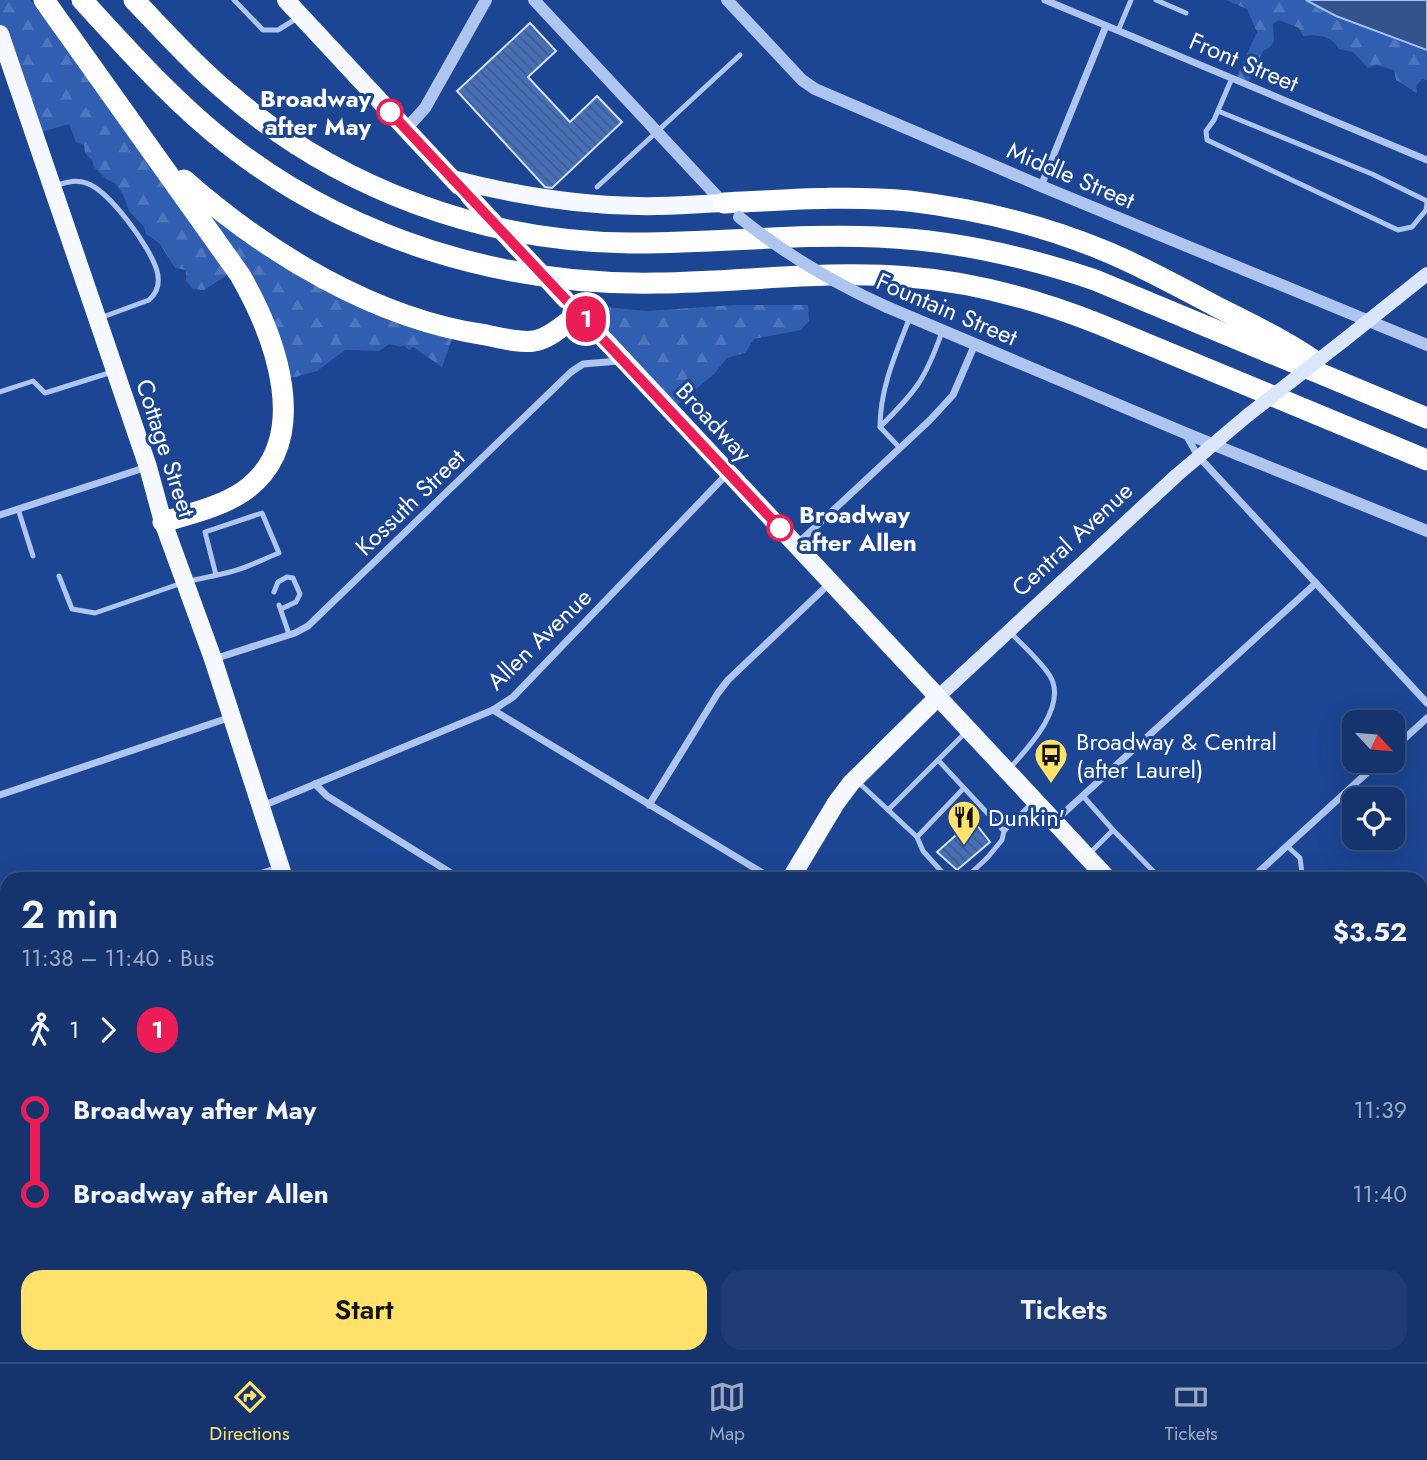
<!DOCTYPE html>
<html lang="en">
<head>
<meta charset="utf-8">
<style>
  body { margin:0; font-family:Jost,sans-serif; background:#1e3c73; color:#f1f3f6; height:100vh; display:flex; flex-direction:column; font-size:26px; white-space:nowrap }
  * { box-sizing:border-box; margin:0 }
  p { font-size:23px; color:#9daac2 }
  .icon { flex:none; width:38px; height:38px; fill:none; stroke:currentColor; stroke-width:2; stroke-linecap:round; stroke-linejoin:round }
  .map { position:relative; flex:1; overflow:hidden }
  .side { position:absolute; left:0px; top:872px; width:1428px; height:492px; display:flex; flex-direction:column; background:#15346e; border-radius:21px 21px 0 0; box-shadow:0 7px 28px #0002,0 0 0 2px #344f81 }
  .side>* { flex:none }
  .badge { padding:0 14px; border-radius:23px; font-size:24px; line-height:46px }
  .needle { width:46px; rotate:116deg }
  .buttons { position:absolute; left:1342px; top:710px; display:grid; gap:14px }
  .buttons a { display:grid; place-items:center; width:63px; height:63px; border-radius:14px; background:#15346e; box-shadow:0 7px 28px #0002,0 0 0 2px #344f81; font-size:35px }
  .map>.badge { position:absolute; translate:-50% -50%; box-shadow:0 0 0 4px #fff }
  .legs { display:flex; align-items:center; gap:10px; height:77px; padding:0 21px; font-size:23px }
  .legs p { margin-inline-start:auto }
  .head { display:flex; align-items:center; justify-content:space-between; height:119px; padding:0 21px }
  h1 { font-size:38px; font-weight:600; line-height:52px }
  .button { display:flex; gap:14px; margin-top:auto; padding:14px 21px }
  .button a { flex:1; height:80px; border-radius:21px; background:#ffe26b; color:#111; font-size:28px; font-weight:600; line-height:80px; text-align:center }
  .button a+a { background:#1e3c73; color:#f1f3f6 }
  ul { padding:0 21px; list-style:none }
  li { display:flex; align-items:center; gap:24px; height:84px; font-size:26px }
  li i { display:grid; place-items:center; width:10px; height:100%; margin:0 9px; background:currentColor }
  li i::after { content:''; width:18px; height:18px; margin:-9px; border:5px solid; border-radius:50%; background:#15346e }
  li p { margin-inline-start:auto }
  li:first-child i { background:linear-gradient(#0000 50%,currentColor 0) }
  li:last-child i { background:linear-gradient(currentColor 50%,#0000 0) }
  .tabs { display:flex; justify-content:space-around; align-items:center; height:98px; border-top:2px solid #344f81; background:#15346e; font-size:19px; color:#9daac2 }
  .tabs a { display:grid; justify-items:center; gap:4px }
  .tabs .selected { color:#ffe26b }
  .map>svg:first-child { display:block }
</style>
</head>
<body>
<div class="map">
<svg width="1427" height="1362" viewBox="0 0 1427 1362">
  <defs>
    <pattern id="forest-firs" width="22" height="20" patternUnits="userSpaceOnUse" patternTransform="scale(1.75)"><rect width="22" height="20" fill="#305eb1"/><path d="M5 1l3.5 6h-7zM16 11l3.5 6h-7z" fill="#4f76bd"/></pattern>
    <pattern id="cemetery-stones" width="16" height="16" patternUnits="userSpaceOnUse" patternTransform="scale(1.75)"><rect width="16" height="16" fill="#305eb1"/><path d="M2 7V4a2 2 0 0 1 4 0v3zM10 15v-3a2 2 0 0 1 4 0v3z" fill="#4f76bd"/></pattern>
    <pattern id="building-back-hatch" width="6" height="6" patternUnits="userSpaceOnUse" patternTransform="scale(1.75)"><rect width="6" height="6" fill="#446fba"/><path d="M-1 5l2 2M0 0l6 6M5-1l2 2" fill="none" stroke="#485c7e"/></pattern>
  </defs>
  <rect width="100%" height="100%" fill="#1c4593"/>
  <g fill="url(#forest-firs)">
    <path d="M0,0H30L65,45L161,182L206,215L277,253L456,328L442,367L413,347L409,350L404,345L401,347L389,344L379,351L345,350L317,371L279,381L263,329L229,274L204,290L193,289L186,281V270L175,268L160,244L146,234L144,227L129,211L124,197L116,184L106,179L94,167L92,160L85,153L84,145L76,142L69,124L28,136L0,58Z"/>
    <path d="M1226,0H1332L1427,36V81L1422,79L1416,86L1417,93L1396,80L1394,70L1377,65L1368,68L1353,52L1339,49C1332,36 1316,34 1303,36L1299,28L1279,20L1273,24L1274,41L1270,47L1263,51L1247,85H1239L1235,80L1257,32L1247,9Z"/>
    <path d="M574,304L646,311L735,305H808L809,321L801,330L754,339L745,353L727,358L714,374L671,410Z"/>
  </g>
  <path fill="url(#cemetery-stones)" d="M57,1356H288L296,1362H53Z"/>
  <path fill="#34528c" stroke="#a0bef1" stroke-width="2" d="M1306,0H1427V50L1336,16Z"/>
  <g fill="url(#building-back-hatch)" stroke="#d4e2fa" stroke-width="2">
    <path d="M530,23L556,51L528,77L570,122L597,96L622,122L552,188L545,187L457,91Z"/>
    <path d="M973,820L990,842L957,870L937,852Z"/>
  </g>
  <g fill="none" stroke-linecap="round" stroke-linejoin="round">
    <g stroke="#adc5ef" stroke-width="5">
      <path d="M234,0L263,30H278L299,17"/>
      <path d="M1156,0L1186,13"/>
      <path d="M1118,31L1131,0"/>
      <path d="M1232,78L1214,120L1206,131L1207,140L1398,230L1412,227L1426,210L1427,203"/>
      <path d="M1218,111L1372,174L1427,201"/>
      <path d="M54,186C65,183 75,179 86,183C109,190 151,248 157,271C160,282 158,292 149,300L100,318"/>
      <path d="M597,187L740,55"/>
      <path d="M0,392L33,381L45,393L112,372"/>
      <path d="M880,427C916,391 925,380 942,332"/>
      <path d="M900,448L880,427C880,388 896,353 910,317"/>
      <path d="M18,509L33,556"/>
      <path d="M59,576L72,609L95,613L185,582C200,578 216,576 230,572C247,568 263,559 279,553L262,513L205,532L216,575"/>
      <path d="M274,592L278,582L287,577L293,578L300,594L296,602L281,609"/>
      <path d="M279,605L289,634"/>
      <path d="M938,760L1004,831"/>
      <path d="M1009,769C1028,748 1068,706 1050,676C1040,660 1023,646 1010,632"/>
      <path d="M857,781L917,837L923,851L942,872L953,878"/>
      <path d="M1083,796L1113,830"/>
      <path d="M888,810L965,733"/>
      <path d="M917,837L963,789"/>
      <path d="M1287,846L1300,858L1302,873L1307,878"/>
      <path d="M1089,854L1113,830L1160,878"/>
      <path d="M959,878L968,876L988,857L1002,840L1004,831L1032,803"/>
      <path d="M0,1241L7,1246"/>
      <path d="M279,1356L286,1362"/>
      <path d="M1160,1356L1167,1362"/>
      <path d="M73,1362L76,1356"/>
      <path d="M1207,1362L1212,1356"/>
    </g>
    <g stroke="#adc5ef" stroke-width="7">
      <path d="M1045,0L1427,160"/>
      <path d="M1041,186L1106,26"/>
      <path d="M1185,433L1198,456L1427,703"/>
      <path d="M0,515L147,467"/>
      <path d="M797,544L930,420L953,395L975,344"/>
      <path d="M214,659L295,633L308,626L571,372L583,364L619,361"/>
      <path d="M493,710L771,878"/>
      <path d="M1393,749L1427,718"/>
      <path d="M315,784L327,796L459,878"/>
      <path d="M0,795L231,717"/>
      <path d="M649,805L718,693L728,680L830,583"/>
      <path d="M260,807L493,710L513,697L728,473"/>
      <path d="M1055,821L1316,583"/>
      <path d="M1252,878L1380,761"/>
      <path d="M1421,963L1427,958"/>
      <path d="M1421,997L1427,1003"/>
      <path d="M0,1106L7,1096"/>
      <path d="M1421,1197L1427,1191"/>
      <path d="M774,1362L775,1356"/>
      <path d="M939,1362L940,1356"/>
      <path d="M1092,1362L1097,1356"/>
      <path d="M1252,1362L1257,1356"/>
    </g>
    <g stroke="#adc5ef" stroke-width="12">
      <path d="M534,0L727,207"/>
      <path d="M727,0L802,80L815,89L1041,186L1427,345"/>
      <path d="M406,129L425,108L486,0"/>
      <path d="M887,307L1185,433L1427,531"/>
      <path d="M255,878L281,870"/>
      <path d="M0,1081L7,1073"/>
      <path d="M327,1356L334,1362"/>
    </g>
    <g stroke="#dbe6fb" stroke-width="14">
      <path d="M1343,341L1427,274"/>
      <path d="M938,697L1177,475L1248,415"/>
    </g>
    <g stroke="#f5f8ff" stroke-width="18">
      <path d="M286,0L459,186"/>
      <path d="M0,34L148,467L163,522L213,659L284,878"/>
      <path d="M452,179C514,195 574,205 638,206C666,207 695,204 724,203"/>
      <path d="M572,305L1107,878"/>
      <path d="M791,878L836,803L851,783L938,697"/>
      <path d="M1421,1215L1427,1222"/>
      <path d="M445,1356L447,1362"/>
      <path d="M572,1362L574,1356"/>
    </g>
    <g stroke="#fff" stroke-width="21">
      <path d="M44,0L240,275C275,336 315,440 244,491C221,507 189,514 163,522"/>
      <path d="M82,0C128,50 175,103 229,145C351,240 504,286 658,283C742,282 825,270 909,277C975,282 1038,300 1099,324L1427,460"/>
      <path d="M134,0C165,32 194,65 228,93C339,189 484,242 630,243C713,244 796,233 878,237C953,240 1024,256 1095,280L1427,418"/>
      <path d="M184,180C267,253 375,319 486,335C501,338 519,343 534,341C551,338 567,322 580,313"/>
      <path d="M724,203C785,200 848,195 909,201C976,209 1043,225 1105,251C1144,267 1181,288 1219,308C1251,324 1282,339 1312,359"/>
    </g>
    <path stroke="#adc5ef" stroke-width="12" d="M739,217C785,254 833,283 887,307"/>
    <path stroke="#dbe6fb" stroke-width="14" d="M1248,415L1343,341"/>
    <path stroke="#f5f8ff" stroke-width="18" d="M469,196L566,300"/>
  </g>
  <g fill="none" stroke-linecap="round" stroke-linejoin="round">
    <defs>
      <path id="line-1" d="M390,112L780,528"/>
    </defs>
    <use href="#line-1" stroke="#fff" stroke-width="16"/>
    <use href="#line-1" stroke="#ea1d57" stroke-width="10"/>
  </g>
  <defs>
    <symbol id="bus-pin" viewBox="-11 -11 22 30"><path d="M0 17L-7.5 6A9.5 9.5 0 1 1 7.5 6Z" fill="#ffe26b" stroke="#1c4593"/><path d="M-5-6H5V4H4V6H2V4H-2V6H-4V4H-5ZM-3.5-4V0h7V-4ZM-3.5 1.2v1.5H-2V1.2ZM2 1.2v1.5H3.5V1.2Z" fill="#111"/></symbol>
    <symbol id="restaurant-pin" viewBox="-11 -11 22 30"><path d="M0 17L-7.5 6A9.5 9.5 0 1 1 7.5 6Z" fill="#ffe26b" stroke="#1c4593"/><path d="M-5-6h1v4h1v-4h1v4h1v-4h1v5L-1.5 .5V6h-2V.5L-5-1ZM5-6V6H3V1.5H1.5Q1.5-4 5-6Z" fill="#111"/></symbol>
  </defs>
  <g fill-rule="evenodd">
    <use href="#bus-pin" x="1032" y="736" width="38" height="52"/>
    <use href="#restaurant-pin" x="945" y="798" width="38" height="52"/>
  </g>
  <g fill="#fff" stroke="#ea1d57" stroke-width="3.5">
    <circle cx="390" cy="112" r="12"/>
    <circle cx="780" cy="528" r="12"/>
  </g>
  <g text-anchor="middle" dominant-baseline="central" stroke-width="6" stroke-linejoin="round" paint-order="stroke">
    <g font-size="24" fill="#fff" stroke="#1c4593">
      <text transform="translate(1244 62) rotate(23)">Front Street</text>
      <text transform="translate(1071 175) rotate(23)">Middle Street</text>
      <text transform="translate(947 309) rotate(23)">Fountain Street</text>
      <text transform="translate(714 422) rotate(47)">Broadway</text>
      <text transform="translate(166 448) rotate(72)">Cottage Street</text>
      <text transform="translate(410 502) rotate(-44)">Kossuth Street</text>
      <text transform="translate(1072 539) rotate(-43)">Central Avenue</text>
      <text transform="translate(539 639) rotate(-44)">Allen Avenue</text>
    </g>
    <g font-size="24" font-weight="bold" fill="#fff" stroke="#1c4593" text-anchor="end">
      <text x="371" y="98">Broadway<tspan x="371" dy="28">after May</tspan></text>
      <text x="799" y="514" text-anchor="start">Broadway<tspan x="799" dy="28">after Allen</tspan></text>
    </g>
    <g font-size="24" fill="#fff" stroke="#1c4593" text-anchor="start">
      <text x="1076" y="741">Broadway &amp; Central<tspan x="1076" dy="28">(after Laurel)</tspan></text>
      <text x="988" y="817">Dunkin'</text>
    </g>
  </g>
</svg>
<div class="buttons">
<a><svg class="needle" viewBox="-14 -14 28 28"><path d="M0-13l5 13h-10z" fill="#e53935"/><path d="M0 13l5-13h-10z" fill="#9daac2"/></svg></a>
<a><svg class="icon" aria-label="locate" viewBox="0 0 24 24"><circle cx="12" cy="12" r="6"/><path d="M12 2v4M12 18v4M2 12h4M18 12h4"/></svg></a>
</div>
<b class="badge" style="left:586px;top:319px;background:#ea1d57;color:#fff">1</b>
<section class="side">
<div class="head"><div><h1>2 min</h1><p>11:38 – 11:40 · Bus</p></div><b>$3.52</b></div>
<div class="legs"><svg class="icon" aria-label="walk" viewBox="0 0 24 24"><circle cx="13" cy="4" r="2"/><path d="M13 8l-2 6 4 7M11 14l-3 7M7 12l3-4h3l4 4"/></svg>1<svg class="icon" aria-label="forward" viewBox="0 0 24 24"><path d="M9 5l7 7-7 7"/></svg><b class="badge" style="background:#ea1d57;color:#fff">1</b></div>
<ul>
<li><i style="color:#ea1d57"></i><b>Broadway after May</b><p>11:39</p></li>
<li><i style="color:#ea1d57"></i><b>Broadway after Allen</b><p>11:40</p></li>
</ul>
<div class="button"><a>Start</a><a>Tickets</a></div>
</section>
</div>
<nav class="tabs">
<a class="selected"><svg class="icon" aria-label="directions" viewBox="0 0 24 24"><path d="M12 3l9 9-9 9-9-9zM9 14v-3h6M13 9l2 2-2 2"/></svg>Directions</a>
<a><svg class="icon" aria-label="map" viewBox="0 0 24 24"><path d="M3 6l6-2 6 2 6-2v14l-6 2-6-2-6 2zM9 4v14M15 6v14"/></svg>Map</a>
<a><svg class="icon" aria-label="tickets" viewBox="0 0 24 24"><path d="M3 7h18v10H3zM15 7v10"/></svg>Tickets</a>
</nav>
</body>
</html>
